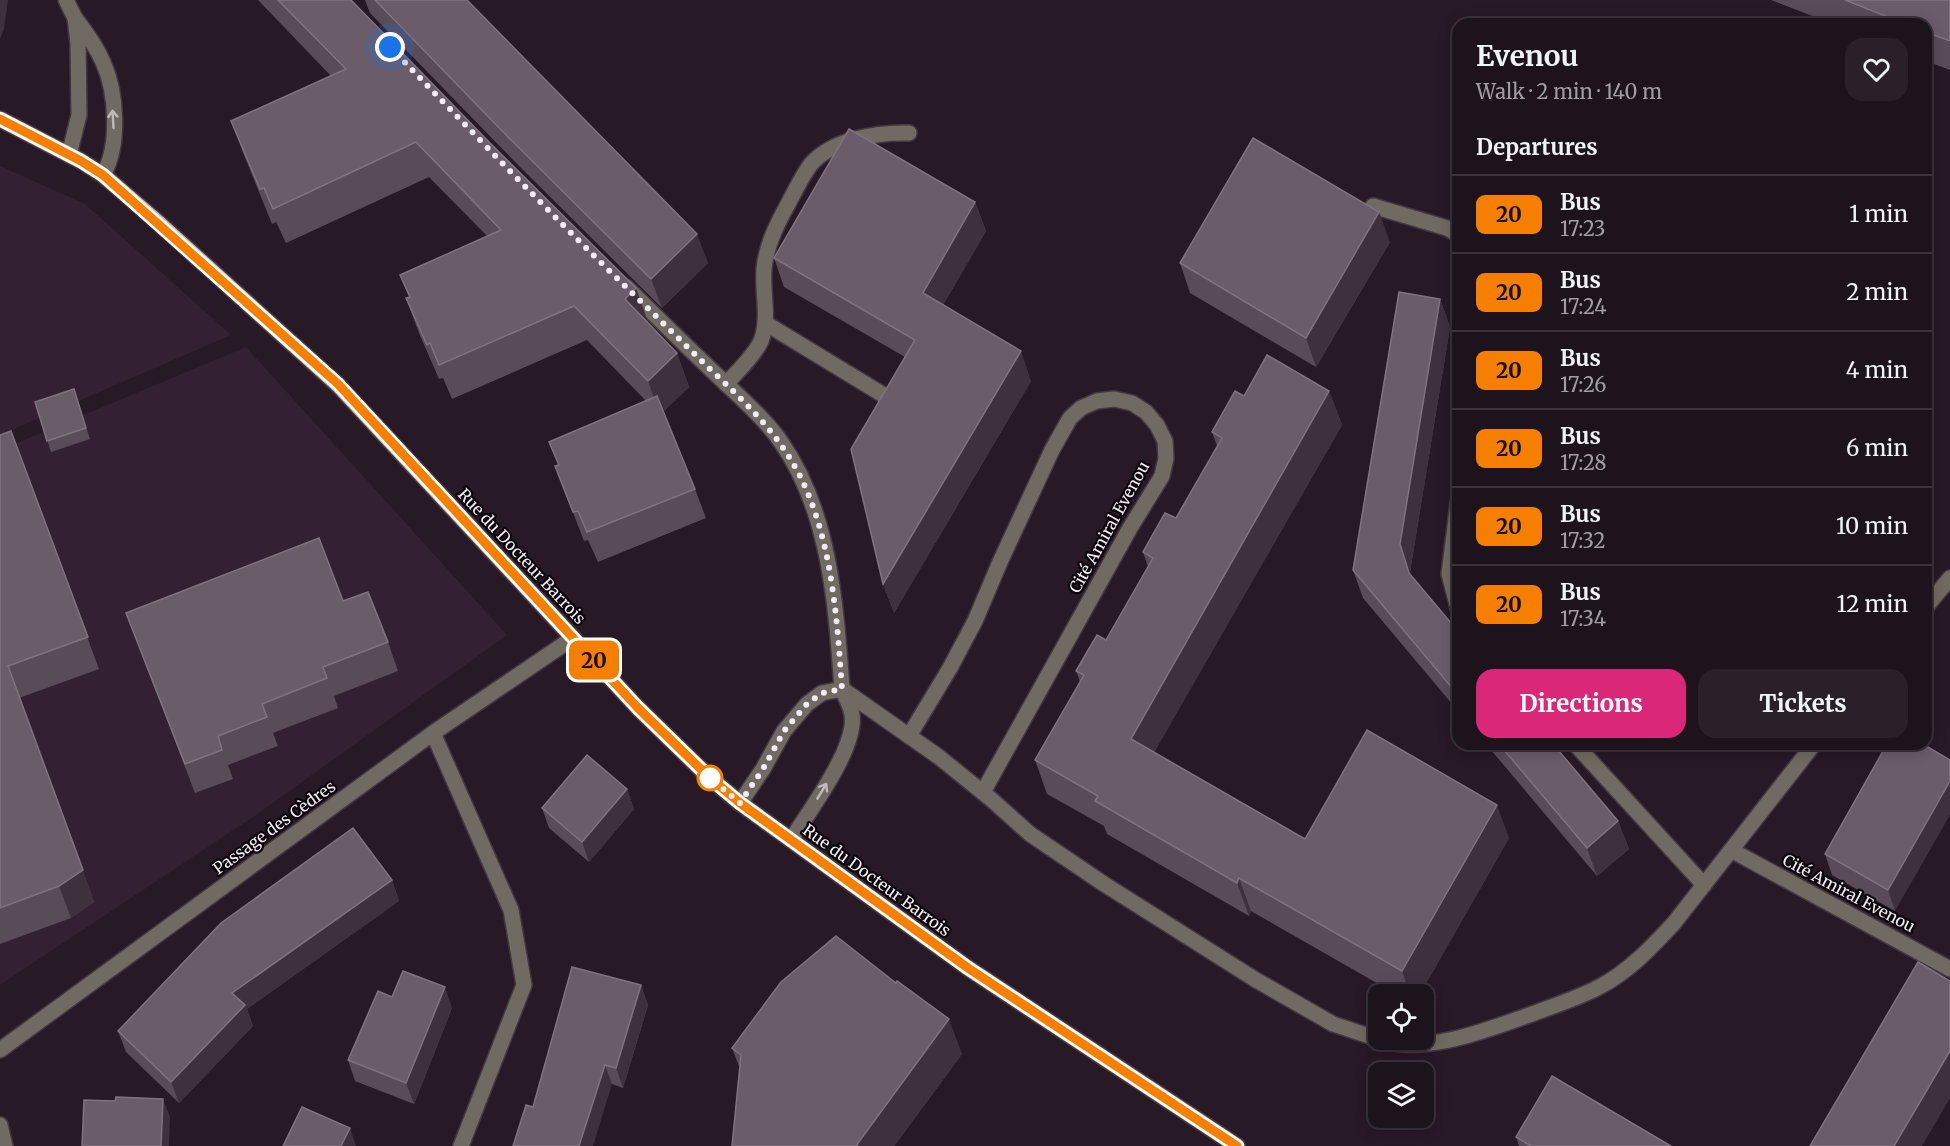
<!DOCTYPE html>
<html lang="en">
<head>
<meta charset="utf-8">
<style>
  body { margin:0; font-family:Merriweather,serif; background:#2a2029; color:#f1f3f6; height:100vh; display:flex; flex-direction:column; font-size:22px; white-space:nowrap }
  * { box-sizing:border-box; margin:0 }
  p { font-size:20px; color:#a09ea3 }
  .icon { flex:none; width:33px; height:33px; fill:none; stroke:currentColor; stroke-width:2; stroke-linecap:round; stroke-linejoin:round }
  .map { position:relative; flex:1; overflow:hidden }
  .sheet { position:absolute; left:1452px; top:18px; width:480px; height:732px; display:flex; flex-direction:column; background:#1d131c; border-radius:18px; box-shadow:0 3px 15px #0003,0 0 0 2px #3b323b }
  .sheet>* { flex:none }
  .badge { padding:0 12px; border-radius:9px; font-size:21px; line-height:39px }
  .controls { position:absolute; left:1368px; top:984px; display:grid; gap:12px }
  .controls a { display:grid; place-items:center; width:66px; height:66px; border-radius:12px; background:#1d131c; box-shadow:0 3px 15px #0003,0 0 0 2px #3b323b; font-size:30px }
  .you { position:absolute; width:30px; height:30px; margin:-15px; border:4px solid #fff; border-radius:50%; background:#1a73e8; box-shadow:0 0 0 9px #1a73e833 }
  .map>.badge { position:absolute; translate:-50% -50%; box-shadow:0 0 0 3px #fff }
  h2 { padding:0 24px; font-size:22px; line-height:54px }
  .round { display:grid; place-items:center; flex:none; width:63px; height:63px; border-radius:18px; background:#2a2029 }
  .overview { display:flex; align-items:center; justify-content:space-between; height:102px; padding:0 24px }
  h1 { font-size:28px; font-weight:700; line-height:45px }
  .action { display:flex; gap:12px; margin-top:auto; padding:12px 24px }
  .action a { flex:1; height:69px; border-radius:18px; background:#db2777; color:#fff; font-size:24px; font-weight:700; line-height:69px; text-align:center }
  .action a+a { background:#2a2029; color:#f1f3f6 }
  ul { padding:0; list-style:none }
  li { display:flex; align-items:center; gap:18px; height:78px; padding:0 24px; border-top:2px solid #3b323b }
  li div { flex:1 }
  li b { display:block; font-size:22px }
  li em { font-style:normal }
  li .badge { min-width:66px; font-weight:700; text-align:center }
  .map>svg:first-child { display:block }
</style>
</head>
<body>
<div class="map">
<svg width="1950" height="1146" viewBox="0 0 1950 1146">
  <rect width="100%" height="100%" fill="#271926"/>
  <g fill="#332133">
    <path d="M0,166L85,204L231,335L0,435Z"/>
    <path d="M246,347L507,635L256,815L0,985V450Z"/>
  </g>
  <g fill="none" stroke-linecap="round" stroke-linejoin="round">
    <defs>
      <g id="minor">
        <path d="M66,0L75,18"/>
        <path d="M69,155L79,115L78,43L75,18C86,32 96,46 103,62C117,93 120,146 103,175"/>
        <path d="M1373,206L1447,228L1458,235"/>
        <path d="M626,287C658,318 689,349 721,379C742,399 765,419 781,442C830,512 836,606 842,689L939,757L992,800L1030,834L1104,884L1256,980L1333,1024L1378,1039"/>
        <path d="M765,323L895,402"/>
        <path d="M726,384C736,373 755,355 761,341C770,318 762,293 764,269C766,246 777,224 788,204C795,191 802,176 811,164C833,139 878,132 909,133"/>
        <path d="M1458,503L1449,574L1458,608"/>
        <path d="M1926,607L1950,578"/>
        <path d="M433,733L511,910L524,985L461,1146"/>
        <path d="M909,736L950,668L975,621L1000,562L1052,450L1070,418L1081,408L1097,401L1114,399L1132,403L1146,412L1157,425L1165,441L1166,458L1162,476L1130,528L983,792"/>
        <path d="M1575,744L1704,885"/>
        <path d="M740,803L763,769L784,731L807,704L822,693L842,689C845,697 851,706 852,715C857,748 809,811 791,840"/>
        <path d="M1731,850L1950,969"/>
        <path d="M1380,1040C1430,1054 1486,1030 1532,1014C1555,1005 1579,998 1601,986C1629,971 1652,947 1674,923L1814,744"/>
        <path d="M0,1050L433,733L573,638"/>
        <path d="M0,1125L5,1146"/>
      </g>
      <path id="major" d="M0,119L81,161L103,175L161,225L338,385L638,708L710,778L740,803L968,968L1237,1146"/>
    </defs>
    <use href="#minor" stroke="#443743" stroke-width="18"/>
    <use href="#major" stroke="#443743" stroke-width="18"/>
    <use href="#minor" stroke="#716a63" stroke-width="15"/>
    <use href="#major" stroke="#c6b8a8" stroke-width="15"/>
  </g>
  <g fill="#5a4b59">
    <path d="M258,0H336L677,353L689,387L663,412L695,489L706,518L598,562L588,540L584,541L555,466L558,465L549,442L646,401L587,340L452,399L443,378L439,379L419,333L406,298L409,297L400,275L487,236L429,177L286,243L276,222L272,224L244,155L231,121L331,76Z"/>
    <path d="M365,0H467L708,263L662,308L519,166L370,13Z"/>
    <path d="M1771,0H1950V70L1926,61V24H1833Z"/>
    <path d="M975,202L986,231L943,305L1031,381L894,613L883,584L905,357L784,287L774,258Z"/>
    <path d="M1390,242L1316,367L1190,293L1180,263Z"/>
    <path d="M1440,299L1450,327L1410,572L1411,576L1456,629L1458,627V711L1363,598L1353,570Z"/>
    <path d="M74,389L90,439L51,452L35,402Z"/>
    <path d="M1329,391L1342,425L1154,752L1305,839L1509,838L1420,994H1396L1251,911L1249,916L1107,834L1104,826L1047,794L1035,760L1080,682L1076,671L1106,640L1148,567L1143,552L1176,518L1217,446L1212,432L1244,396Z"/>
    <path d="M11,431L99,669L19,698L94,902L71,918L0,944V435Z"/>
    <path d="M343,601L388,642L398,671L334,696L338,708L273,733L278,746L228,765L233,779L195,793L126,613Z"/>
    <path d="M1486,744H1553L1618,821L1629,849L1597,876Z"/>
    <path d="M1887,744L1895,911L1832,875L1825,854Z"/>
    <path d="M627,789L634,809L589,862L549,828L542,808Z"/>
    <path d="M392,880L399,901L247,1009L253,1026L179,1103L126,1052L118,1031Z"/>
    <path d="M641,985L648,1005L623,1088L612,1084L533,1107Z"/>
    <path d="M392,997L452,1008L414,1104L355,1081L348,1060Z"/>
    <path d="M732,1048L962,1054L894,1146H732L740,1069Z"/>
    <path d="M1516,1137L1671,1146H1519Z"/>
  </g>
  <g fill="#3e303d">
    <path d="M0,0H8L4,29L0,39Z"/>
    <path d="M975,202L986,231L933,322L923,293Z"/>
    <path d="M1379,212L1390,242L1316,367L1306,338Z"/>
    <path d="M697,234L708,263L662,308L651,279Z"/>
    <path d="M636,288L648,322L637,333L625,299Z"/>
    <path d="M1440,299L1450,327L1410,572L1419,601L1400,544Z"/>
    <path d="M1021,351L1031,381L894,613L883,584Z"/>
    <path d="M677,353L689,387L660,415L648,381Z"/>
    <path d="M1329,391L1342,425L1143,772L1131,739Z"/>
    <path d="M1950,781V815L1895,911L1888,890Z"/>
    <path d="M627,789L634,809L589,862L582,842Z"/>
    <path d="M1497,805L1509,838L1420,994H1410L1402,971Z"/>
    <path d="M1618,821L1629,849L1597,876L1587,848Z"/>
    <path d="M83,870L94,902L71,918L59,886Z"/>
    <path d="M1239,878L1251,911L1249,916L1237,883Z"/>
    <path d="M392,880L399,901L247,1009L253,1026L179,1103L171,1082L232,993Z"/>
    <path d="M641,985L648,1005L623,1088L616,1068Z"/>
    <path d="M445,987L452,1008L414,1104L406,1083Z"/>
    <path d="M949,1019L962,1054L894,1146H857L858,1143Z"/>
    <path d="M1950,1051V1098L1922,1146H1894Z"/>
    <path d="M605,1065L612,1084L593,1146H579Z"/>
    <path d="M163,1099L170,1117L169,1146H161Z"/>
    <path d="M350,1128L356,1146H341Z"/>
  </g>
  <g fill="#6b5c6a" stroke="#80737f" stroke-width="1.5">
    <path d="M278,0H351L492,145L636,288L625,299L677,353L648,381L574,306L439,365L430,343L427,345L406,298L410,297L400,275L501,230L416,142L273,209L264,188L260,189L231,121L346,69Z"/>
    <path d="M375,0H467L697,234L651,279L508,137Z"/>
    <path d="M1845,0H1950V41L1926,32V24H1906Z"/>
    <path d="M849,129L975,202L923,293L1021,351L883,584L851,449L915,340L774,258Z"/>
    <path d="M1253,138L1379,212L1306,338L1180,263Z"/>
    <path d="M1399,292L1440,299L1400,544L1409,573L1456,629L1458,627V695L1353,570Z"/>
    <path d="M1267,355L1329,391L1131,739L1305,839L1367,730L1497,805L1402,971L1239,878L1237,883L1095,801L1098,796L1035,760L1084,675L1076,671L1087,652L1097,635L1106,640L1153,558L1143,552L1153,534L1165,513L1176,518L1222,438L1212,432L1235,391L1244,396Z"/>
    <path d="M74,389L86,428L47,441L35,402Z"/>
    <path d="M657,396L695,489L587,532L578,511L573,512L555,466L559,465L549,442Z"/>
    <path d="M11,431L88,637L8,666L83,870L59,886L0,908V435Z"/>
    <path d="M319,538L343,601L368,592L388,642L323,667L327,678L262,704L267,717L218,736L222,750L185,764L126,613Z"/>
    <path d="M1499,744H1553L1618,821L1587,848Z"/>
    <path d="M1887,744H1923L1950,760V781L1888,890L1825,854Z"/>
    <path d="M587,755L627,789L582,842L542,808Z"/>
    <path d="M353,828L392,880L232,993L245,1005L171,1082L118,1031L221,923Z"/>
    <path d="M836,936L896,983L897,981L949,1019L858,1143L857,1146H732L741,1055L732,1048L781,982Z"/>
    <path d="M1918,962L1950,981V1051L1894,1146H1810Z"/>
    <path d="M572,967L641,985L616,1068L605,1065L579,1146H513L526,1105L533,1107Z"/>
    <path d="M403,971L445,987L406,1083L348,1060L378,991L392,997Z"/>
    <path d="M1552,1076L1671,1146H1531L1516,1137Z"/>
    <path d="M116,1097L163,1099L161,1146H82L84,1100L115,1101Z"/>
    <path d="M302,1107L350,1128L341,1146H283Z"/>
  </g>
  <defs><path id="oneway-shaft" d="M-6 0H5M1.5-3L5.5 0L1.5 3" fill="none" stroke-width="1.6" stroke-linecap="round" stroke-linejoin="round" transform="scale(1.5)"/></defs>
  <g stroke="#c1b8bb">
    <use href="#oneway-shaft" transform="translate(113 119) rotate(-93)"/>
    <use href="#oneway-shaft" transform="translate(822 791) rotate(-59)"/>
  </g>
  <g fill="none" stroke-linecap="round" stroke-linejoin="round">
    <defs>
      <path id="line" d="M0,119L81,161L103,175L338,384L638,708L710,778L740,803L968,968L1237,1146"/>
    </defs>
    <use href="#line" stroke="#fff" stroke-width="14"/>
    <use href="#line" stroke="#f77f00" stroke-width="9"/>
    <path stroke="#f6ecf5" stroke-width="6" stroke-dasharray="0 10.8" d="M390,47C467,126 543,207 623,284C652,312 681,341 710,369C745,402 778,433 800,476C832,540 837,618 842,689L822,693L807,704L784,731L763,769L740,803L710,778"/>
  </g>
  <circle fill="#fff" stroke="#f77f00" stroke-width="3" cx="710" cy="778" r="12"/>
  <g text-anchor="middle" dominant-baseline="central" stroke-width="4.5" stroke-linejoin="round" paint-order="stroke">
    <g font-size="16" fill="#f6ecf5" stroke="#0c070c">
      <text transform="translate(1109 527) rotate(-61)">Cité Amiral Evenou</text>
      <text transform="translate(522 556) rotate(47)">Rue du Docteur Barrois</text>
      <text transform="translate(274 827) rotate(-36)">Passage des Cèdres</text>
      <text transform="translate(877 880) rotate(36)">Rue du Docteur Barrois</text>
      <text transform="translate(1849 893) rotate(28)">Cité Amiral Evenou</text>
    </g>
  </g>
</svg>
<div class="controls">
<a><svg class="icon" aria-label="locate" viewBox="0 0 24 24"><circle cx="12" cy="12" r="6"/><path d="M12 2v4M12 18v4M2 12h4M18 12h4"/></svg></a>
<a><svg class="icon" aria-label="layers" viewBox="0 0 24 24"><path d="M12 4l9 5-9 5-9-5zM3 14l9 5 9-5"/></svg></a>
</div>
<div class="you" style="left:390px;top:47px"></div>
<b class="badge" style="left:594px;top:660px;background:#f77f00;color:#111">20</b>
<section class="sheet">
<div class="overview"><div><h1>Evenou</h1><p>Walk · 2 min · 140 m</p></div><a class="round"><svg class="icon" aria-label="heart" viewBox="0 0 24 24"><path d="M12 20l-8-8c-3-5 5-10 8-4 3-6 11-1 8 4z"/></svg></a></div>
<h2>Departures</h2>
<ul>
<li><span class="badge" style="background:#f77f00;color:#111">20</span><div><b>Bus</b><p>17:23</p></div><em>1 min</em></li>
<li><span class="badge" style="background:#f77f00;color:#111">20</span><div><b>Bus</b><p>17:24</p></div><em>2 min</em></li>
<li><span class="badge" style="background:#f77f00;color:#111">20</span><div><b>Bus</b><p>17:26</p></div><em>4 min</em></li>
<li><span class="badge" style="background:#f77f00;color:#111">20</span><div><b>Bus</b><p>17:28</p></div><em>6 min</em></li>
<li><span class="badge" style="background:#f77f00;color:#111">20</span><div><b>Bus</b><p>17:32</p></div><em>10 min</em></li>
<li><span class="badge" style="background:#f77f00;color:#111">20</span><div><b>Bus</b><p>17:34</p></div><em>12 min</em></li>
</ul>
<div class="action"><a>Directions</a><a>Tickets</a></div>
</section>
</div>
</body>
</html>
